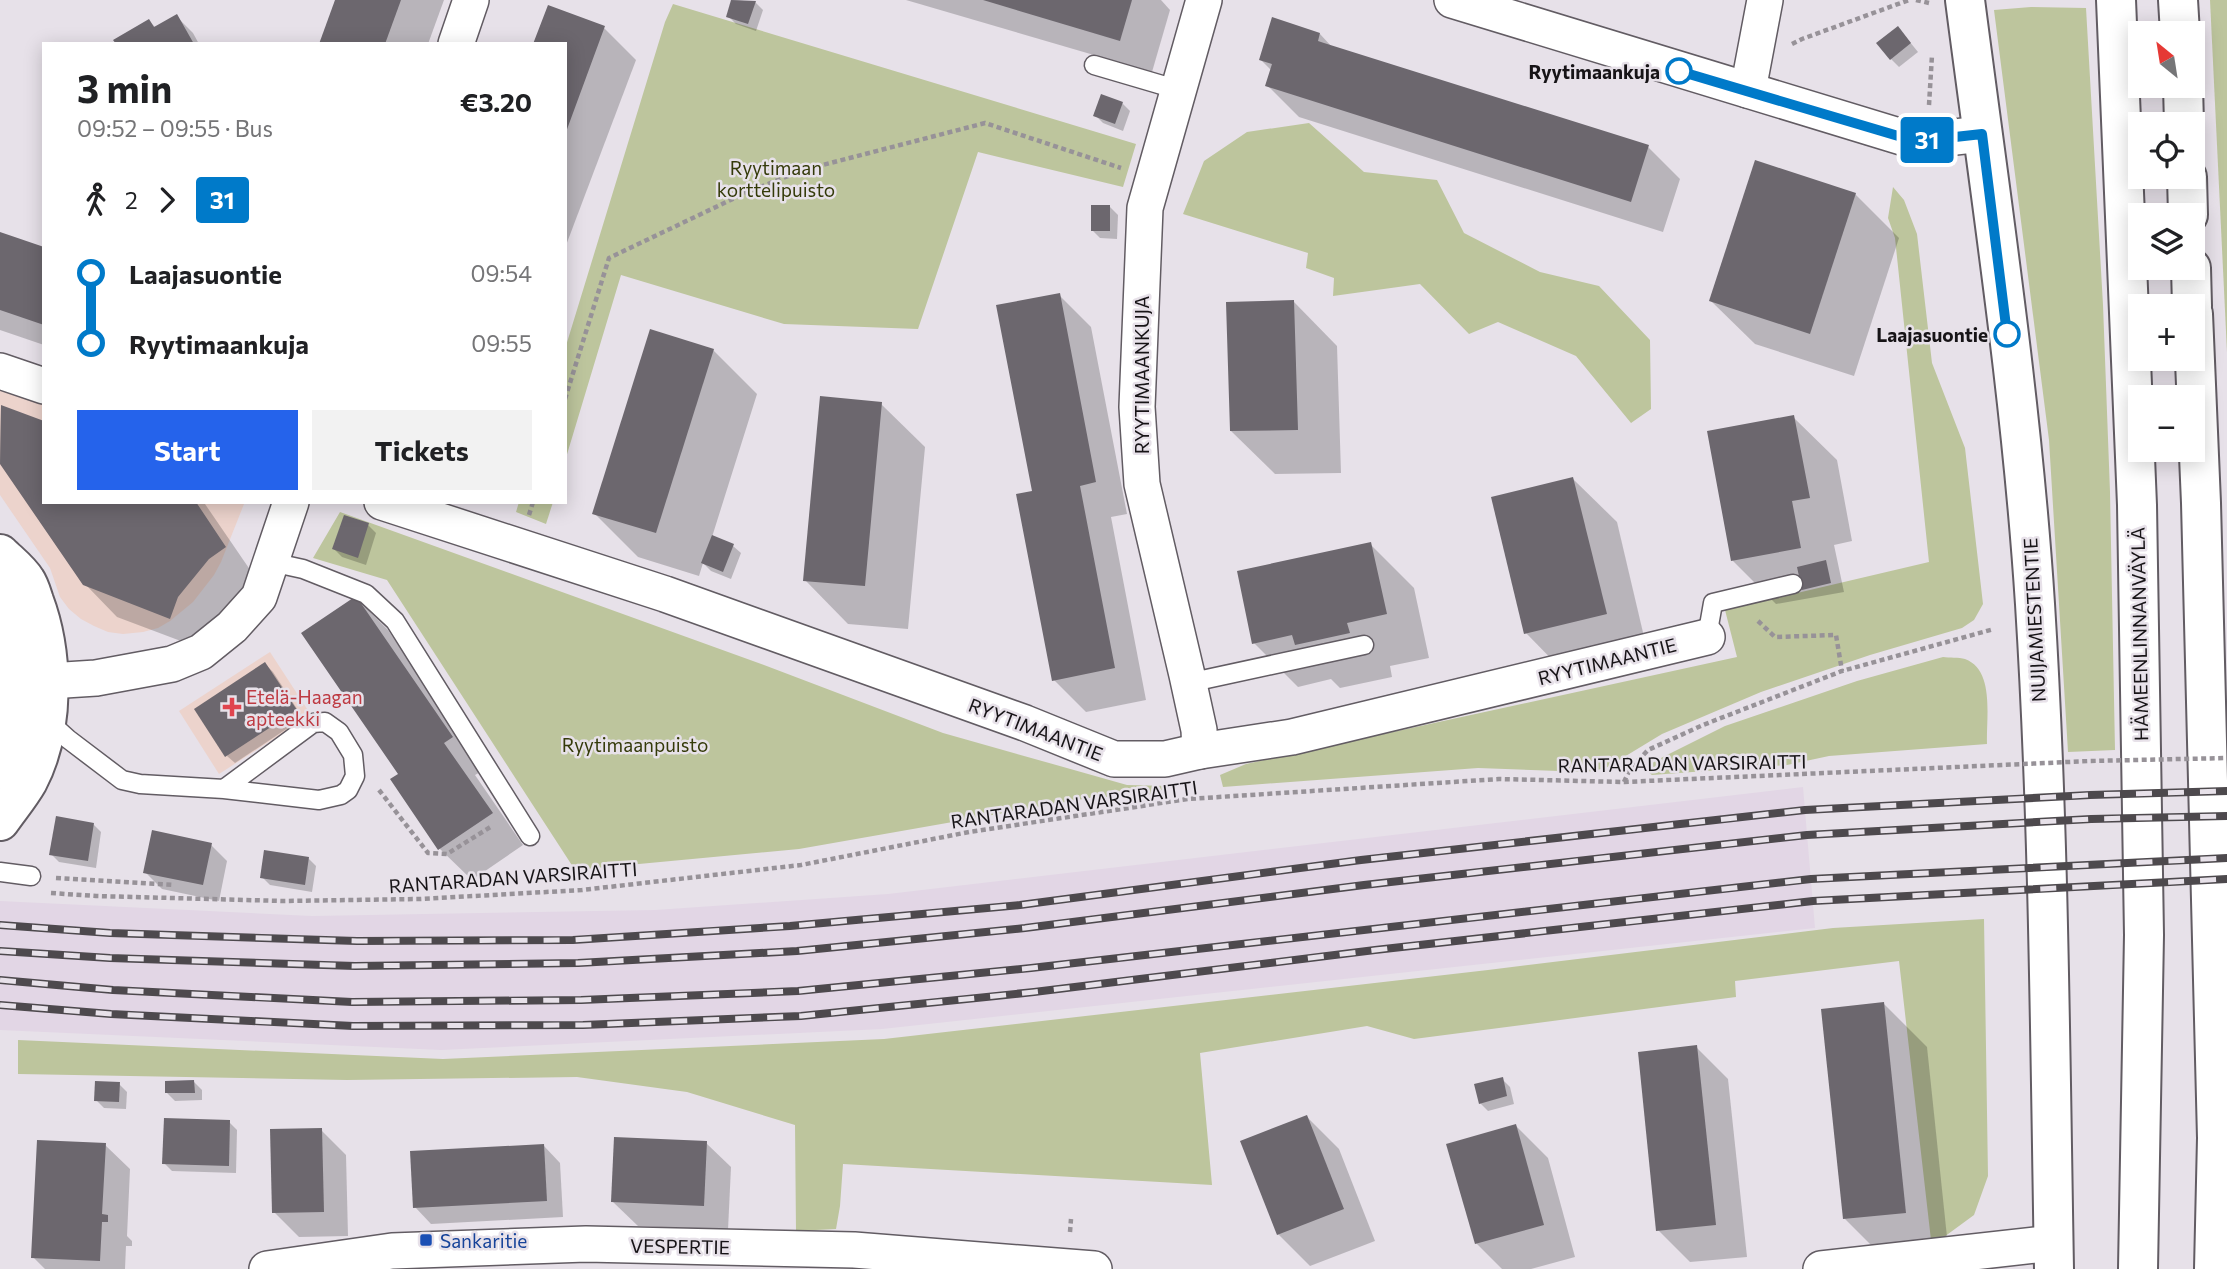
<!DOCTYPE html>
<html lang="en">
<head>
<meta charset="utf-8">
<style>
  body { margin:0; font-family:Commissioner,sans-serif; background:#f2f2f2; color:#202124; height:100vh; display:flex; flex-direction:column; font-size:26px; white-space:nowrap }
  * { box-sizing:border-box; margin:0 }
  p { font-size:23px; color:#757577 }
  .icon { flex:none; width:38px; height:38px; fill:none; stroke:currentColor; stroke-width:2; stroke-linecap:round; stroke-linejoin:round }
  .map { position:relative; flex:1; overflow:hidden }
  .sheet { position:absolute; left:42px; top:42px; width:525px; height:462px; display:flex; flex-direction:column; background:#fff; border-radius:0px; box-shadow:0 4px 18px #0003 }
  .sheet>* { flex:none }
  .badge { padding:0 14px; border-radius:5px; font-size:24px; line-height:46px }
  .needle { width:46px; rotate:330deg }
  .fabs { position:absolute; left:2128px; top:21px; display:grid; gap:14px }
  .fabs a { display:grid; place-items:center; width:77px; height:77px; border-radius:0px; background:#fff; box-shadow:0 4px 18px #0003; font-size:35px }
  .map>.badge { position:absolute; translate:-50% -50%; box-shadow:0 0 0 4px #fff }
  .legs { display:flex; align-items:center; gap:10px; height:77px; padding:0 35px; font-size:23px }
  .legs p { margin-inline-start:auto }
  .head { display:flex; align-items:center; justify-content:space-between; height:119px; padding:0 35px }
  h1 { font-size:38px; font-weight:700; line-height:52px }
  .cta { display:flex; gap:14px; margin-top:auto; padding:14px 35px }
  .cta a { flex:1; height:80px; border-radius:0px; background:#2563eb; color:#fff; font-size:28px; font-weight:700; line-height:80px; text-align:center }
  .cta a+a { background:#f2f2f2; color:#202124 }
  ul { padding:0 35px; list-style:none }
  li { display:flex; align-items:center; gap:24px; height:70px; font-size:26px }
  li i { display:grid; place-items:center; width:10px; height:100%; margin:0 9px; background:currentColor }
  li i::after { content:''; width:18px; height:18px; margin:-9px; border:5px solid; border-radius:50%; background:#fff }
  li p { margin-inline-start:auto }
  li:first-child i { background:linear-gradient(#0000 50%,currentColor 0) }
  li:last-child i { background:linear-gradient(currentColor 50%,#0000 0) }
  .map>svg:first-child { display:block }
</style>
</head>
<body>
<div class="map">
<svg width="2227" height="1269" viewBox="0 0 2227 1269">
  <rect width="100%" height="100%" fill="#e7e1e9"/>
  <g fill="#ecd3cc">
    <path d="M0,389L44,404V502H243L244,504L221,562L214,575L193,602L170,621L158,628L143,632L123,634L108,632L94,626L81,619L69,609L60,597L50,568L0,495Z"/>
    <path d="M270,652L311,715L219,774L179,711Z"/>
  </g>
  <path fill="#e2d6e5" d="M1803,787L1815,928L882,1029L441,1050L0,1030V901L312,916L655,910L888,894Z"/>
  <g fill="#bdc59d">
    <path d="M2210,0H2227V352Z"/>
    <path d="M673,4L1136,144L1123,187L978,152L918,329L784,324L621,275L565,461V349L665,22Z"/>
    <path d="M2031,7L2086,8L2103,305L2110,492L2115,750L2068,752L2049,440L1994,10Z"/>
    <path d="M1309,123L1364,172L1437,180L1464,233L1540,272L1599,286L1650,340L1651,409L1631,423L1576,356L1498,322L1469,334L1420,284L1333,296L1334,278L1306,268L1308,253L1183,214L1204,161L1247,132Z"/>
    <path d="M1893,187L1904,200L1917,234L1932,363L1965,448L1983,604L1974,620L1962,628L1870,655L1761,692L1662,734L1606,768L1587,772L1478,768L1223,787L1220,775L1246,764L1737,657L1725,610L1929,562L1895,238L1888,218Z"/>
    <path d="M519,502H553L546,524L516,512Z"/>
    <path d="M340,512L764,665L943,733L1127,785L1168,786L1156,794L1089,798L799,849L575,870L387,580L313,558Z"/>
    <path d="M1943,657C1949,658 1959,657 1965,659C1995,670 1986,718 1987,744L1829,756L1787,765L1652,775L1645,770L1655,761L1725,726L1857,681Z"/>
    <path d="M1984,919L1988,1176L1974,1215L1944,1237L1931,1240L1899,961L1735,981L1736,997L1414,1039L1367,1026L1200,1053L1212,1185L843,1164L840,1206L836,1229L796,1231L795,1125L687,1092L577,1077L347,1080L18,1074V1040L443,1059L884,1039L1488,970L1833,928Z"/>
  </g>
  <g fill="#0003">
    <path d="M336,0H444L428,44H320Z"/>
    <path d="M733,0L755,2L763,10L756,31L736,24L728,16Z"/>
    <path d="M906,0H1161L1170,10L1152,72Z"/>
    <path d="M176,16L193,33L199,44H118L149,21L156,28Z"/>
    <path d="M604,28L636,60L565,248V44Z"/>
    <path d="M1320,34L1332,47L1648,147L1680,179L1663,232L1299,117L1267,85L1271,70L1261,60Z"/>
    <path d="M1905,36L1918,52L1899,67L1891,59Z"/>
    <path d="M1122,103L1130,111L1123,131L1103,123L1095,115Z"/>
    <path d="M1855,194L1899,238L1854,376L1755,344L1711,301Z"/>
    <path d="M1110,207L1118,215L1117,239L1100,238L1092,230Z"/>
    <path d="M0,234L44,249V345L0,330Z"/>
    <path d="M1059,295L1091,327L1127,514L1111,517L1146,700L1086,712L1054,680L1034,492Z"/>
    <path d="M1294,302L1337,346L1341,473L1275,474L1231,431Z"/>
    <path d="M713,350L757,394L712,537L733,546L741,553L731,579L711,571L703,563L699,576L638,557L594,513Z"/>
    <path d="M881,404L925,447L908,629L848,624L805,580Z"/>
    <path d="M1,407L44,502H204L205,504L257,580L241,591L209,629L202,649L117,617L85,584L0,461Z"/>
    <path d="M1793,417L1837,460L1852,541L1834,545L1844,592L1776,604L1733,561Z"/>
    <path d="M1573,479L1617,522L1649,658L1569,677L1526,633Z"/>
    <path d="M368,525L376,533L366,565L342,557L334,549Z"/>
    <path d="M1370,544L1414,588L1429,658L1390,666L1392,677L1340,688L1331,679L1298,687L1254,643Z"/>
    <path d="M356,598L388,630L484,770L475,775L523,845L472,880L440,849L401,774Z"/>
    <path d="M265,664L273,672L303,718L235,763L227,756Z"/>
    <path d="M93,824L101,832L96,868L59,862L51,854Z"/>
    <path d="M211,845L227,861L219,901L162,889L145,872Z"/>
    <path d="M308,858L316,866L312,892L270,885L262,877Z"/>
    <path d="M1883,1003L1927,1047L1949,1256L1888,1262L1844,1218Z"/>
    <path d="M1696,1047L1728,1079L1747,1257L1690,1262L1658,1230Z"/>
    <path d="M1502,1079L1510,1087L1514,1104L1488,1111L1480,1103Z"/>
    <path d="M194,1082L202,1090V1100L175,1101L167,1093Z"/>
    <path d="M119,1084L127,1092L126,1109L104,1108L96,1100Z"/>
    <path d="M1307,1117L1339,1149L1375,1241L1310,1266L1278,1234Z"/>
    <path d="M229,1122L237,1130L236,1173L172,1171L164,1163Z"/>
    <path d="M1516,1126L1548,1158L1575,1257L1531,1269H1502L1476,1243Z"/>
    <path d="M321,1130L346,1155L348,1236L299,1237L274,1212Z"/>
    <path d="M706,1143L731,1167L728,1230L638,1226L613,1202Z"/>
    <path d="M105,1145L130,1169L127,1236L132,1241V1246H126L125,1269H45L33,1257Z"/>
    <path d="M544,1146L560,1163L563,1217L431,1224L415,1207Z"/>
  </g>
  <g fill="#6c676e">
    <path d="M335,0H401L385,44H319Z"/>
    <path d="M731,0L756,1L748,24L726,17Z"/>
    <path d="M983,0H1132L1120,41Z"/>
    <path d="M548,5L605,26L566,132L565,44H533Z"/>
    <path d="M177,14L194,44H116L113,40L149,19L154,27Z"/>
    <path d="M1272,17L1320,33L1318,41L1324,43L1649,145L1631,202L1265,86L1272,64L1259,60Z"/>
    <path d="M1898,26L1911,43L1890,60L1876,43Z"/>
    <path d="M1101,94L1123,102L1115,124L1093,116Z"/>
    <path d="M1755,160L1856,193L1810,334L1709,301Z"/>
    <rect x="1091" y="205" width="19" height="26"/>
    <path d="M0,232L44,247V325L0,310Z"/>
    <path d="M1060,293L1096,482L1080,486L1115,668L1052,681L1016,494L1032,491L996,305Z"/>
    <path d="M1294,300L1298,430L1230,431L1226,302Z"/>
    <path d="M650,329L714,349L656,533L592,514Z"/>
    <path d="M820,396L882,402L865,586L803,581Z"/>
    <path d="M1,405L44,421V502H196L226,547L209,559L178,597L170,619L83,585L0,464Z"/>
    <path d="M1794,415L1810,498L1792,501L1801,548L1731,561L1707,431Z"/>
    <path d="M1573,477L1607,614L1524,634L1491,497Z"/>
    <path d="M344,515L369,523L358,558L332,549Z"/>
    <path d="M712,535L734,544L723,572L701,563Z"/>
    <path d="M1371,542L1387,614L1347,623L1350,633L1295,645L1292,635L1252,644L1237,571Z"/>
    <path d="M1826,560L1831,583L1802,590L1797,567Z"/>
    <path d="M356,596L453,737L444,743L493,813L438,850L390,779L398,774L301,633Z"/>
    <path d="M265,662L297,710L225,757L194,709Z"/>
    <path d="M56,816L94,823L88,861L49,855Z"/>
    <path d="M152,830L212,843L203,885L143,873Z"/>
    <path d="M264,850L309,857L305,885L260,878Z"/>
    <path d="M1884,1002L1906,1213L1843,1219L1821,1009Z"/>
    <path d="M1697,1045L1716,1225L1656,1231L1638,1052Z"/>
    <path d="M1503,1077L1507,1096L1479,1104L1474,1084Z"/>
    <path d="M194,1080L195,1093H165V1081Z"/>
    <path d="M95,1081L120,1082L119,1102L94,1101Z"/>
    <path d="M1307,1115L1344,1209L1277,1235L1240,1141Z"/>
    <path d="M164,1118L230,1120L229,1166L162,1164Z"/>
    <path d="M1516,1124L1544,1225L1475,1244L1446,1144Z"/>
    <path d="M322,1128L324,1212L272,1213L270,1129Z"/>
    <path d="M614,1137L707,1141L704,1206L611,1202Z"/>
    <path d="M37,1140L106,1143L102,1214L108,1215V1222H102L100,1261L31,1258Z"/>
    <path d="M544,1144L547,1201L413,1208L410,1151Z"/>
  </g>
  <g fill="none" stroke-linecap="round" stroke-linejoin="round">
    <defs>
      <g id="lane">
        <path d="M1094,65L1179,90"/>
        <path d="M271,562L303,569L366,594L395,621L530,836"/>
        <path d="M1707,637L1713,603L1793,584"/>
        <path d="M1188,683L1364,645"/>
        <path d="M48,721L68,739L122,780L140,784L224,789L319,800L341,795L348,790L355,776L353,755L339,732L325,722L313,723L224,789"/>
        <path d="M0,872L31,876"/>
      </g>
      <g id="street">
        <path d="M1452,0L1905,138L1928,140L1982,134"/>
        <path d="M456,44L471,0"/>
        <path d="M1748,90L1765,0"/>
        <path d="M0,371L44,386"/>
        <path d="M382,502L665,594L1025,723L1114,759H1165L1200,751L1292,737L1707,637"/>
        <path d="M22,680L49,681L96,678L172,664L201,652L232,627L259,597L291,502"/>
        <path d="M1200,751L1199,730L1187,675L1142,484L1137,407L1145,208L1204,0"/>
        <path d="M267,1269L392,1251L586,1244L854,1250L1094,1269"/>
        <path d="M1821,1269L2054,1243"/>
      </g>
      <g id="secondary">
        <path d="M1965,0C1991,201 2022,402 2035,604C2049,825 2050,1047 2054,1269"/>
        <path d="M0,554C8,562 20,571 26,581C30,587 32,595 34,601C54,654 55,730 28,781C20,795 9,808 0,821"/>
        <path d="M0,594C14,633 18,676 13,718C10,735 3,753 0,770"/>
      </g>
      <g id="highway">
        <path d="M2116,0L2137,505L2144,935L2138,1269"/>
        <path d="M2178,0L2180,33"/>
        <path d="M2183,86L2184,124"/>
        <path d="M2187,177L2188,215"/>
        <path d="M2191,268L2192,306"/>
        <path d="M2193,314L2201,503L2217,1138L2214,1269"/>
      </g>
    </defs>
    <use href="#lane" stroke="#625c63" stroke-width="21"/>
    <use href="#street" stroke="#625c63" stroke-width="38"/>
    <use href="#secondary" stroke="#625c63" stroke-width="42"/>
    <use href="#highway" stroke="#625c63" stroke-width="42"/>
    <g stroke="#979298" stroke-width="4.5" stroke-dasharray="5 3.5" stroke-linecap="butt">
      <path d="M1916,0L1929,3"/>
      <path d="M1792,44L1802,39L1909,0"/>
      <path d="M1929,105L1932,55"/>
      <path d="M565,399L609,258L743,194L803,170L985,123L1121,168"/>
      <path d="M529,515L533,502"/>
      <path d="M1758,621L1775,637L1836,635L1842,671"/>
      <path d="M1624,782L1630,769L1648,750L1703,725L1842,671L1994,629"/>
      <path d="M379,790L428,853L447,854L492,826"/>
      <path d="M56,878L174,885"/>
      <path d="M51,893L96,896L284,901L420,899L582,890L801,865L969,832L1188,799L1499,779L1624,782L1802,774"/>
      <path d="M1070,1232L1071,1219"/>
    </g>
    <use href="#lane" stroke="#fff" stroke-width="18"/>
    <use href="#street" stroke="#fff" stroke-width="35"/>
    <use href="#secondary" stroke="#fff" stroke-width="38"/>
    <use href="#highway" stroke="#fff" stroke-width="38"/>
    <defs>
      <g id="rail">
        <path d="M0,925L110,933L357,941L573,940L790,926L1020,905L1361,860L1805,810L2090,795L2227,791"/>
        <path d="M0,951L110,958L355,966L578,963L797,951L1025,928L1364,885L1807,835L2091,819L2227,816"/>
        <path d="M0,980L113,990L352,1002L581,1000L798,991L1031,968L1811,879L2227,858"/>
        <path d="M0,1005L111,1014L353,1026L583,1025L801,1016L1034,992L1375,950L1813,901L2227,879"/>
      </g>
    </defs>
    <use href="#rail" stroke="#4d494d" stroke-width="8"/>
    <use href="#rail" stroke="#e7e1e9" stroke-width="5" stroke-dasharray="16" stroke-linecap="butt"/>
    <path stroke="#979298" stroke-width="4.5" stroke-dasharray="5 3.5" stroke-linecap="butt" d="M1802,774L2090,761L2227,758"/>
  </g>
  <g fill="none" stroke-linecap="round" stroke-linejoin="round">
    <defs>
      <path id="line-1" d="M1679,71L1905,138L1928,140L1982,134L2007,334"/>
    </defs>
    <use href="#line-1" stroke="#fff" stroke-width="16"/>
    <use href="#line-1" stroke="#007ac9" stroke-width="10"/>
  </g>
  <g fill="#fff" stroke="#007ac9" stroke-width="3.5">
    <circle cx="1679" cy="71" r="12"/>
    <circle cx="2007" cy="334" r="12"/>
  </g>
  <path fill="#e0444e" stroke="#e7e1e9" stroke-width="2.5" d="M228.5 696.5h7v7h7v7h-7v7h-7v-7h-7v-7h7z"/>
  <rect fill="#1a4fb4" stroke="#e7e1e9" stroke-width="2.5" x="419" y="1233" width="14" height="14" rx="3.5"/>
  <g text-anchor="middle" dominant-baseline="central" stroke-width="5" stroke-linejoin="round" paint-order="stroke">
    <g font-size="19" font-weight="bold" fill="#171417" stroke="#e7e1e9" text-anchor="end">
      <text x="1660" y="71">Ryytimaankuja</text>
      <text x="1988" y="334">Laajasuontie</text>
    </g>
    <g font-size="19" fill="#343a09" stroke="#e7e1e9">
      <text x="776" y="167">Ryytimaan<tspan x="776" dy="22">korttelipuisto</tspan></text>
      <text x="635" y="744">Ryytimaanpuisto</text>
    </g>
    <g font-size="19" fill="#171417" stroke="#e7e1e9">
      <text transform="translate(1141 375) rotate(-90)">RYYTIMAANKUJA</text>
      <text transform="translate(2034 620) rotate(-93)">NUIJAMIESTENTIE</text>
      <text transform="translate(2139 634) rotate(-91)">HÄMEENLINNANVÄYLÄ</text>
      <text transform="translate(1607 661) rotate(-14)">RYYTIMAANTIE</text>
      <text transform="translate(1036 729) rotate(21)">RYYTIMAANTIE</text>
      <text transform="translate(1682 763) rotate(-1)">RANTARADAN VARSIRAITTI</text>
      <text transform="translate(1074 804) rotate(-8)">RANTARADAN VARSIRAITTI</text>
      <text transform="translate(513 877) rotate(-4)">RANTARADAN VARSIRAITTI</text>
      <text transform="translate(680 1246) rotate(1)">VESPERTIE</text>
    </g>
    <g font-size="19" fill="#be3a42" stroke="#e7e1e9" text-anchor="start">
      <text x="246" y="696">Etelä-Haagan<tspan x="246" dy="22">apteekki</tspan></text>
    </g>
    <g font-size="19" fill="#164399" stroke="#e7e1e9" text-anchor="start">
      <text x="440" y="1240">Sankaritie</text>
    </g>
  </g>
</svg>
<div class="fabs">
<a><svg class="needle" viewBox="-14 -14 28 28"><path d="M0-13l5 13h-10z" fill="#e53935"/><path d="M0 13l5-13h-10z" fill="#757577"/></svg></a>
<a><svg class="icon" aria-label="locate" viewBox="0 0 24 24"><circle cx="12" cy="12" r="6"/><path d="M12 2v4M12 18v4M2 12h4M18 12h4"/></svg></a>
<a><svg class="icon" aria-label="layers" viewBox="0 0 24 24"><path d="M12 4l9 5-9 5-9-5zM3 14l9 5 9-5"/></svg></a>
<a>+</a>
<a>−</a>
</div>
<b class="badge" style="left:1927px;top:140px;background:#007ac9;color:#fff">31</b>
<section class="sheet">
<div class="head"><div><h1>3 min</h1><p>09:52 – 09:55 · Bus</p></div><b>€3.20</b></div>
<div class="legs"><svg class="icon" aria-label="walk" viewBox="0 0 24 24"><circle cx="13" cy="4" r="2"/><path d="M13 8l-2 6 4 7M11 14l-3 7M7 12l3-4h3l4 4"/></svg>2<svg class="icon" aria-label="forward" viewBox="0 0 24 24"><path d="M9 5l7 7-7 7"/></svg><b class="badge" style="background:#007ac9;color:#fff">31</b></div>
<ul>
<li><i style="color:#007ac9"></i><b>Laajasuontie</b><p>09:54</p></li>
<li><i style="color:#007ac9"></i><b>Ryytimaankuja</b><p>09:55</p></li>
</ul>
<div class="cta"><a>Start</a><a>Tickets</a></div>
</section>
</div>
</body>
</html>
